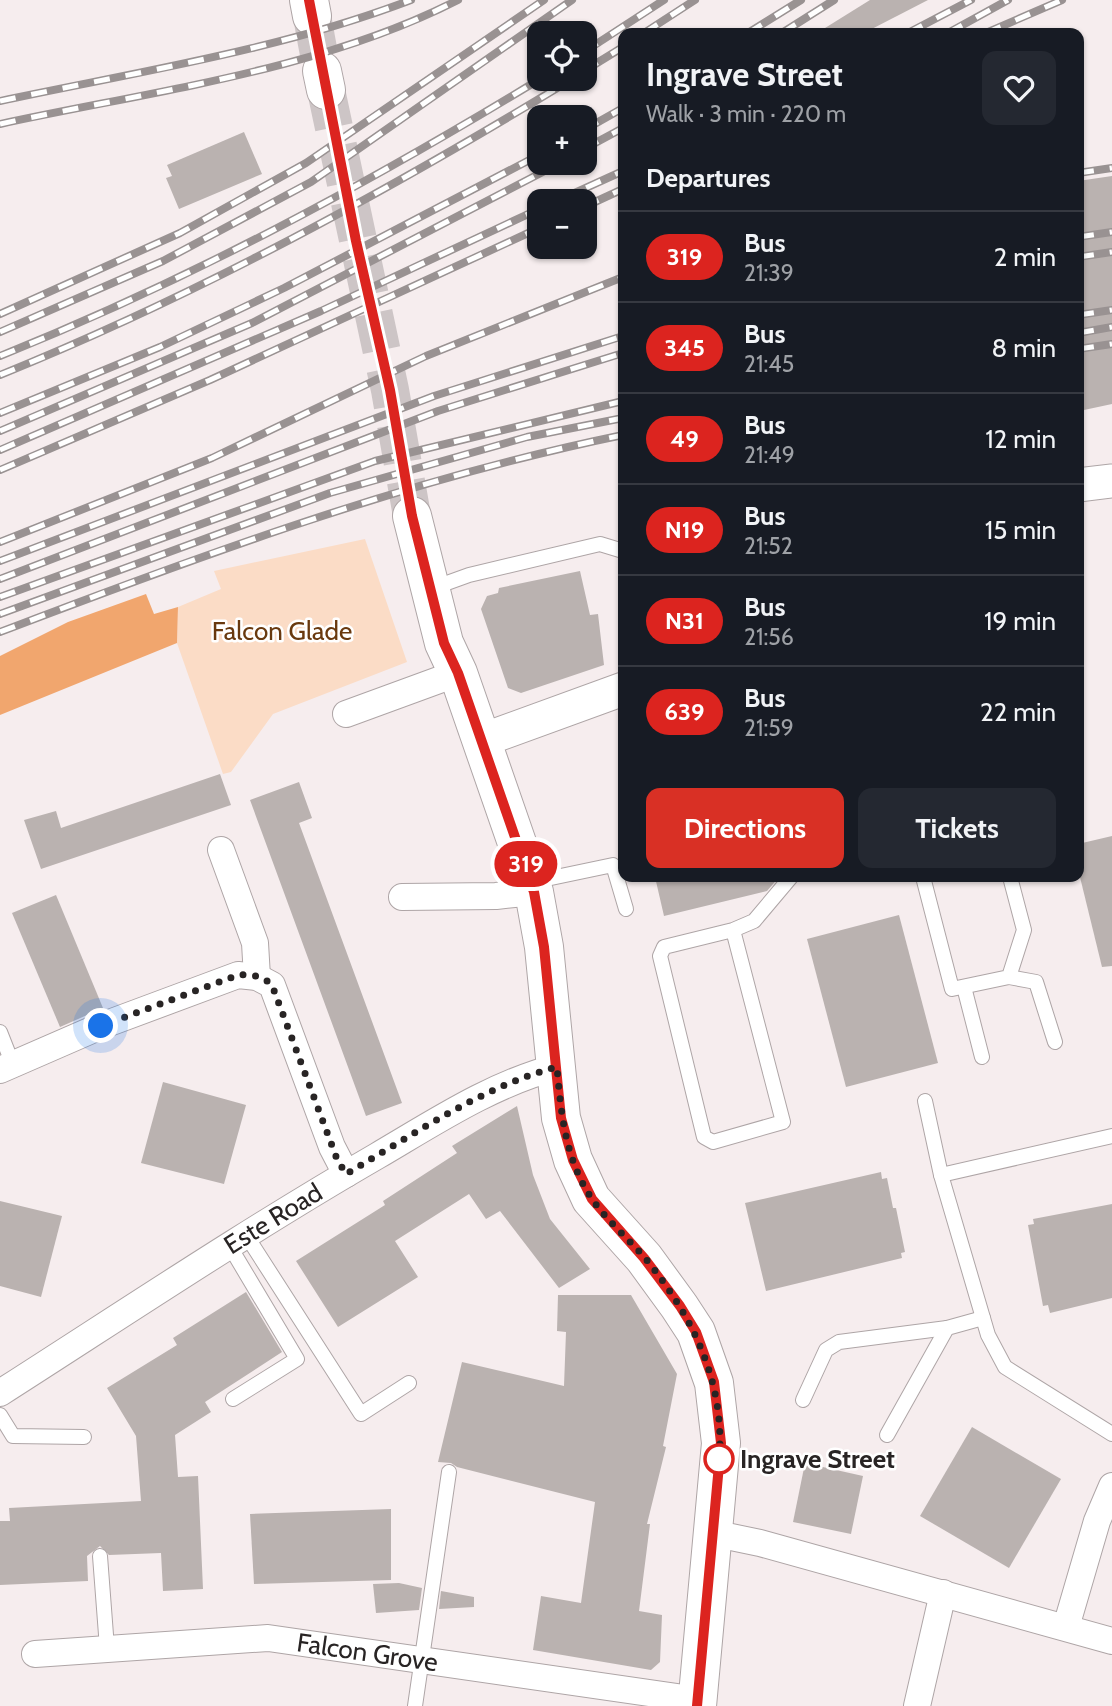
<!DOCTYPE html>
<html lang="en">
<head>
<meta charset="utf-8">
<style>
  body { margin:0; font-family:Cabin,sans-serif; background:#242831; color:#f1f3f6; height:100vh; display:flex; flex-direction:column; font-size:26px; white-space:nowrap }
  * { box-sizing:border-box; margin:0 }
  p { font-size:23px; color:#9ea1a6 }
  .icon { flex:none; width:38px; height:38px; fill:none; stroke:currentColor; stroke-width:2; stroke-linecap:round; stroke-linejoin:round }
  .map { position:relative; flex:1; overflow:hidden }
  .panel { position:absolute; left:618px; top:28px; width:466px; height:854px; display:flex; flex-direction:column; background:#171b24; border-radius:14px; box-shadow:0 2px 5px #0004 }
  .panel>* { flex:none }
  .badge { padding:0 14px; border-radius:23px; font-size:24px; line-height:46px }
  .tools { position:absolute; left:527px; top:21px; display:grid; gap:14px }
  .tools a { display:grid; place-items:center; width:70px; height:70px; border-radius:14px; background:#171b24; box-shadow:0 2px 5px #0004; font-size:35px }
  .you { position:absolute; width:35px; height:35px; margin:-18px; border:5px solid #fff; border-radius:50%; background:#1a73e8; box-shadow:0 0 0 10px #1a73e833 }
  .map>.badge { position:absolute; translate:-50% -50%; box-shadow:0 0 0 4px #fff }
  h2 { padding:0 28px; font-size:26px; line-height:63px }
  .round { display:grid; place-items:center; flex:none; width:74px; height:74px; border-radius:14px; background:#242831 }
  .headline { display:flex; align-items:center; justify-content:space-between; height:119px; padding:0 28px }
  h1 { font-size:33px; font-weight:800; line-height:52px }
  .cta { display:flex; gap:14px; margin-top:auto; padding:14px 28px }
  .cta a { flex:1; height:80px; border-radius:14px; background:#d93025; color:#fff; font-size:28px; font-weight:800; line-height:80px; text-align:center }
  .cta a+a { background:#242831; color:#f1f3f6 }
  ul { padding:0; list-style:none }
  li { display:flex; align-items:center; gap:21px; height:91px; padding:0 28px; border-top:2px solid #363941 }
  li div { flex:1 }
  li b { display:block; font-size:26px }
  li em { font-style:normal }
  li .badge { min-width:77px; font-weight:700; text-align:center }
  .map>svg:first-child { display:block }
</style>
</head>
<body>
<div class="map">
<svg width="1112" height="1706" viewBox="0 0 1112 1706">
  <rect width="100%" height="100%" fill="#f6edee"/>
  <path fill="#fbdcc6" d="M365,539L407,662L273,714L231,772L223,774L177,643L178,607L221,589L214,571Z"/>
  <path fill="#f1a66e" d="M146,594L154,614L178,607L177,643L0,715V656L68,622Z"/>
  <g fill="#bab2b0">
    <path d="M870,0H928L864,33H817Z"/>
    <path d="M244,132L262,174L179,209L166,178L172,176L167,165Z"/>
    <path d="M1112,176V404L1084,410L1083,400L1078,401V181Z"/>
    <path d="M580,571L590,615L598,614L604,665L521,693L508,688L481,609L487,596L498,593L499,588Z"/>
    <path d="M220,774L231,805L41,869L24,820L56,811L61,828Z"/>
    <path d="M299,782L312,818L299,823L402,1103L366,1116L250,800Z"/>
    <path d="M1112,836V966L1102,967L1078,869V844Z"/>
    <path d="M655,877H779L767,891L664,916Z"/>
    <path d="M56,895L103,1008L60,1027L12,913Z"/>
    <path d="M899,915L938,1063L846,1087L807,939Z"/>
    <path d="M163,1082L246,1105L224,1184L141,1163Z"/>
    <path d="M517,1106L533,1175L550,1219L590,1269L559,1288L500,1211L486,1219L469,1194L395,1241L418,1277L338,1327L296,1261L385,1205L383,1201L457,1153L452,1146Z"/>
    <path d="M881,1172L882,1179L887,1178L893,1208H896L905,1252L901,1253L902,1258L766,1291L745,1203Z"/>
    <path d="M0,1201L62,1216L41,1297L0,1286Z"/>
    <path d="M1112,1204V1298L1050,1313L1048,1305L1043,1306L1028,1225L1034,1224L1033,1219Z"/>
    <path d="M246,1292L282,1352L205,1402L211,1412L175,1435L178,1477L198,1476L203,1589L163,1591L161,1553L109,1555L100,1546L87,1556L88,1581L0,1585V1521H10L9,1508L141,1501L136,1436L107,1388L177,1345L173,1338Z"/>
    <path d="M558,1295H631L677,1374L663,1446L666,1447L647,1524H650L639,1611L662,1615L660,1662L651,1670L533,1650L541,1596L581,1603L595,1502L457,1467L451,1463L438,1462L462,1362L564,1386L566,1332L557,1331Z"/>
    <path d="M972,1427L1061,1479L1009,1568L920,1516Z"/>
    <path d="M805,1463L863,1476L851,1534L793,1522Z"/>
    <path d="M391,1509V1580L254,1584L250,1514Z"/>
    <path d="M399,1583L422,1588L419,1610L376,1613L373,1584Z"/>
    <path d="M441,1591L474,1597V1607L439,1609Z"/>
  </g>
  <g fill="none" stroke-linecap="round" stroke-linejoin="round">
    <g stroke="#cdc5c6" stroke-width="38" stroke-dasharray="38 19" stroke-linecap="butt">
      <path d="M312,16L322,71"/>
      <path d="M326,90L390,390L412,516"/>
    </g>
    <defs>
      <g id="service">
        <path d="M433,588L469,575L600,544L623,551"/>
        <path d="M923,877L952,989L1009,977L1024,930L1010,877"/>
        <path d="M532,882L613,865L626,909"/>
        <path d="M733,930L783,1122L713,1142L704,1137L660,956L664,947L733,930L754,921L791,877"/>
        <path d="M1009,977L1036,982L1055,1042"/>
        <path d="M964,987L982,1057"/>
        <path d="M0,1032L13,1065"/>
        <path d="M925,1101L941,1175"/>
        <path d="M1112,1136L941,1175L988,1335L1005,1367L1112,1434"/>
        <path d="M246,1235L361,1414L409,1383"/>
        <path d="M229,1245L297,1359L233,1399"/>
        <path d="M803,1400L826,1350L839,1342L947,1328"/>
        <path d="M0,1415L13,1436L84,1437"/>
        <path d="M887,1435L947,1328L983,1318"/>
        <path d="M100,1556L107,1648"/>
        <path d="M415,1706L449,1472"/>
      </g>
      <g id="minor">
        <path d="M346,714L458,673"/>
        <path d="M221,850L255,943L257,977"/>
        <path d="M402,897L496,896L534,892"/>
        <path d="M0,1070L101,1026L238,975L257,977L272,985L332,1147L346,1174"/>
        <path id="s1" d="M0,1393C125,1313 249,1230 377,1156C435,1122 492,1084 557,1067"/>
        <path d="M712,1533L760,1543L1112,1641"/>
        <path d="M1066,1627L1097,1521L1112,1486"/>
        <path id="s2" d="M35,1654L268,1638L698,1700"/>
        <path d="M917,1706L943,1593"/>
      </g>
      <g id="tertiary">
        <path d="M1078,485L1112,481"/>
        <path d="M480,741L623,689"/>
      </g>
      <g id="primary">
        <path d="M309,0L312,16"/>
        <path d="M322,71L326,90"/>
        <path d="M412,516L444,643L458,673L534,892L544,947L561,1118L573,1160L591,1199L644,1258L679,1306L696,1332L714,1383L721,1443L697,1706"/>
      </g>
    </defs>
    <use href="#service" stroke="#aea5a6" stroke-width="16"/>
    <use href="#minor" stroke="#aea5a6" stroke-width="28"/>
    <use href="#tertiary" stroke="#aea5a6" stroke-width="35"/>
    <use href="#primary" stroke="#aea5a6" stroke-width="40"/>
    <use href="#service" stroke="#fff" stroke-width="14"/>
    <use href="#minor" stroke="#fff" stroke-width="26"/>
    <use href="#tertiary" stroke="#fff" stroke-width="33"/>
    <use href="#primary" stroke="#fff" stroke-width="38"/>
    <defs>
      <g id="rail">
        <path d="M644,33L695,0"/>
        <path d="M748,33L801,0"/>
        <path d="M782,33L834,0"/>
        <path d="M908,33L971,0"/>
        <path d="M948,33L1008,0"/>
        <path d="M986,33L1062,0"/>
        <path d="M584,52L664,0"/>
        <path d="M584,71L623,47"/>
        <path d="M0,101C137,72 280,50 411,0"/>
        <path d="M0,124C152,91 319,71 458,0"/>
        <path d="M584,130L623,108"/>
        <path d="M584,149L623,128"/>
        <path d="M1078,173L1112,168"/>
        <path d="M557,201L623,171"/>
        <path d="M584,207L623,189"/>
        <path d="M1078,237L1112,232"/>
        <path d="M1078,257L1112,252"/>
        <path d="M0,314L180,233L306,163L544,0"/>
        <path d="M1078,315L1112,310"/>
        <path d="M0,332L163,261L311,182L572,0"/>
        <path d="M1078,333L1112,327"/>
        <path d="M1078,349L1112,344"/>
        <path d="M0,356C189,280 366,185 540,79"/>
        <path d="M0,375C200,294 388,191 572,79"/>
        <path d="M0,413L160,347L284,288L539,155"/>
        <path d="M0,431L252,323L560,163"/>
        <path d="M0,450L321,311L539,209"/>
        <path d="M0,470L210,380L539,228"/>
        <path d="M0,542L212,458L426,356L623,277"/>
        <path d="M0,561L434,396L623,336"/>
        <path d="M0,579L438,411L623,353"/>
        <path d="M0,597L375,461L623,401"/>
        <path d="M0,614L330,493L527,437L623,418"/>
        <path d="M0,632C205,554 408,479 623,435"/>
      </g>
    </defs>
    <use href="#rail" stroke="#999292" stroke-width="8"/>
    <use href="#rail" stroke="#fff" stroke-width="5" stroke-dasharray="16" stroke-linecap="butt"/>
  </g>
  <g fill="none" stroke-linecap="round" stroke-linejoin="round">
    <defs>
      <path id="line" d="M309,0L356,241L390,390L412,516L444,643L458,673L534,892L544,947L561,1118L573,1160L592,1199L644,1258L680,1306L696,1332L714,1382L721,1443L697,1706"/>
    </defs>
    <use href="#line" stroke="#fff" stroke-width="16"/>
    <use href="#line" stroke="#dc241f" stroke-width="10"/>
    <path stroke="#282424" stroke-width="7" stroke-dasharray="0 12.6" d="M101,1026L238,975C250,974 263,976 272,985L337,1159L346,1174C413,1135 481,1087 557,1067C561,1113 565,1159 592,1199C607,1221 628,1238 645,1258C694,1318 726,1384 719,1462V1459"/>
  </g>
  <circle fill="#fff" stroke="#dc241f" stroke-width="3.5" cx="719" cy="1459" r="14"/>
  <g text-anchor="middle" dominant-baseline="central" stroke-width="5" stroke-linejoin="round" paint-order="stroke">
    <g font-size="26" fill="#69390e" stroke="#fff">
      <text x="282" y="631">Falcon Glade</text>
    </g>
    <g font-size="26" fill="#282424" stroke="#fff">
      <text stroke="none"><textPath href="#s1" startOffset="324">Este Road</textPath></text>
      <text stroke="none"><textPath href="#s2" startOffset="334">Falcon Grove</textPath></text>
    </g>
    <g font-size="26" font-weight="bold" fill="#282424" stroke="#fff" text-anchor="start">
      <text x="740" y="1459">Ingrave Street</text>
    </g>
  </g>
</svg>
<div class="tools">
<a><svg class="icon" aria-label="locate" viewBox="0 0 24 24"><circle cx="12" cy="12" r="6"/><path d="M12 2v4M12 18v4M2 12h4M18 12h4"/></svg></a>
<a>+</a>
<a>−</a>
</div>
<div class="you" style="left:101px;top:1026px"></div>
<b class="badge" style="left:526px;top:864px;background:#dc241f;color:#fff">319</b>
<section class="panel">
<div class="headline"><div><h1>Ingrave Street</h1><p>Walk · 3 min · 220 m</p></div><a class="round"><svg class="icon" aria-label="heart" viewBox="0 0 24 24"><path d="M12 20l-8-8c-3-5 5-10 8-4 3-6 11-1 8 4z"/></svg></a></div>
<h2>Departures</h2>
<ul>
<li><span class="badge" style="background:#dc241f;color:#fff">319</span><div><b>Bus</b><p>21:39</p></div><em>2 min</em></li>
<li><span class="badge" style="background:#dc241f;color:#fff">345</span><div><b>Bus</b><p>21:45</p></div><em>8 min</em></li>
<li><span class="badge" style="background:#dc241f;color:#fff">49</span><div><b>Bus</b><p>21:49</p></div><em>12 min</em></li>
<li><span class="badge" style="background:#dc241f;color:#fff">N19</span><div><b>Bus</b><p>21:52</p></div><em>15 min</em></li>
<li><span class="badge" style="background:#dc241f;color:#fff">N31</span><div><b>Bus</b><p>21:56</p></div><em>19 min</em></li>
<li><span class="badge" style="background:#dc241f;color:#fff">639</span><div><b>Bus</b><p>21:59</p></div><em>22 min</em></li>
</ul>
<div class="cta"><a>Directions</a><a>Tickets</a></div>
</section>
</div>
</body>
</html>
